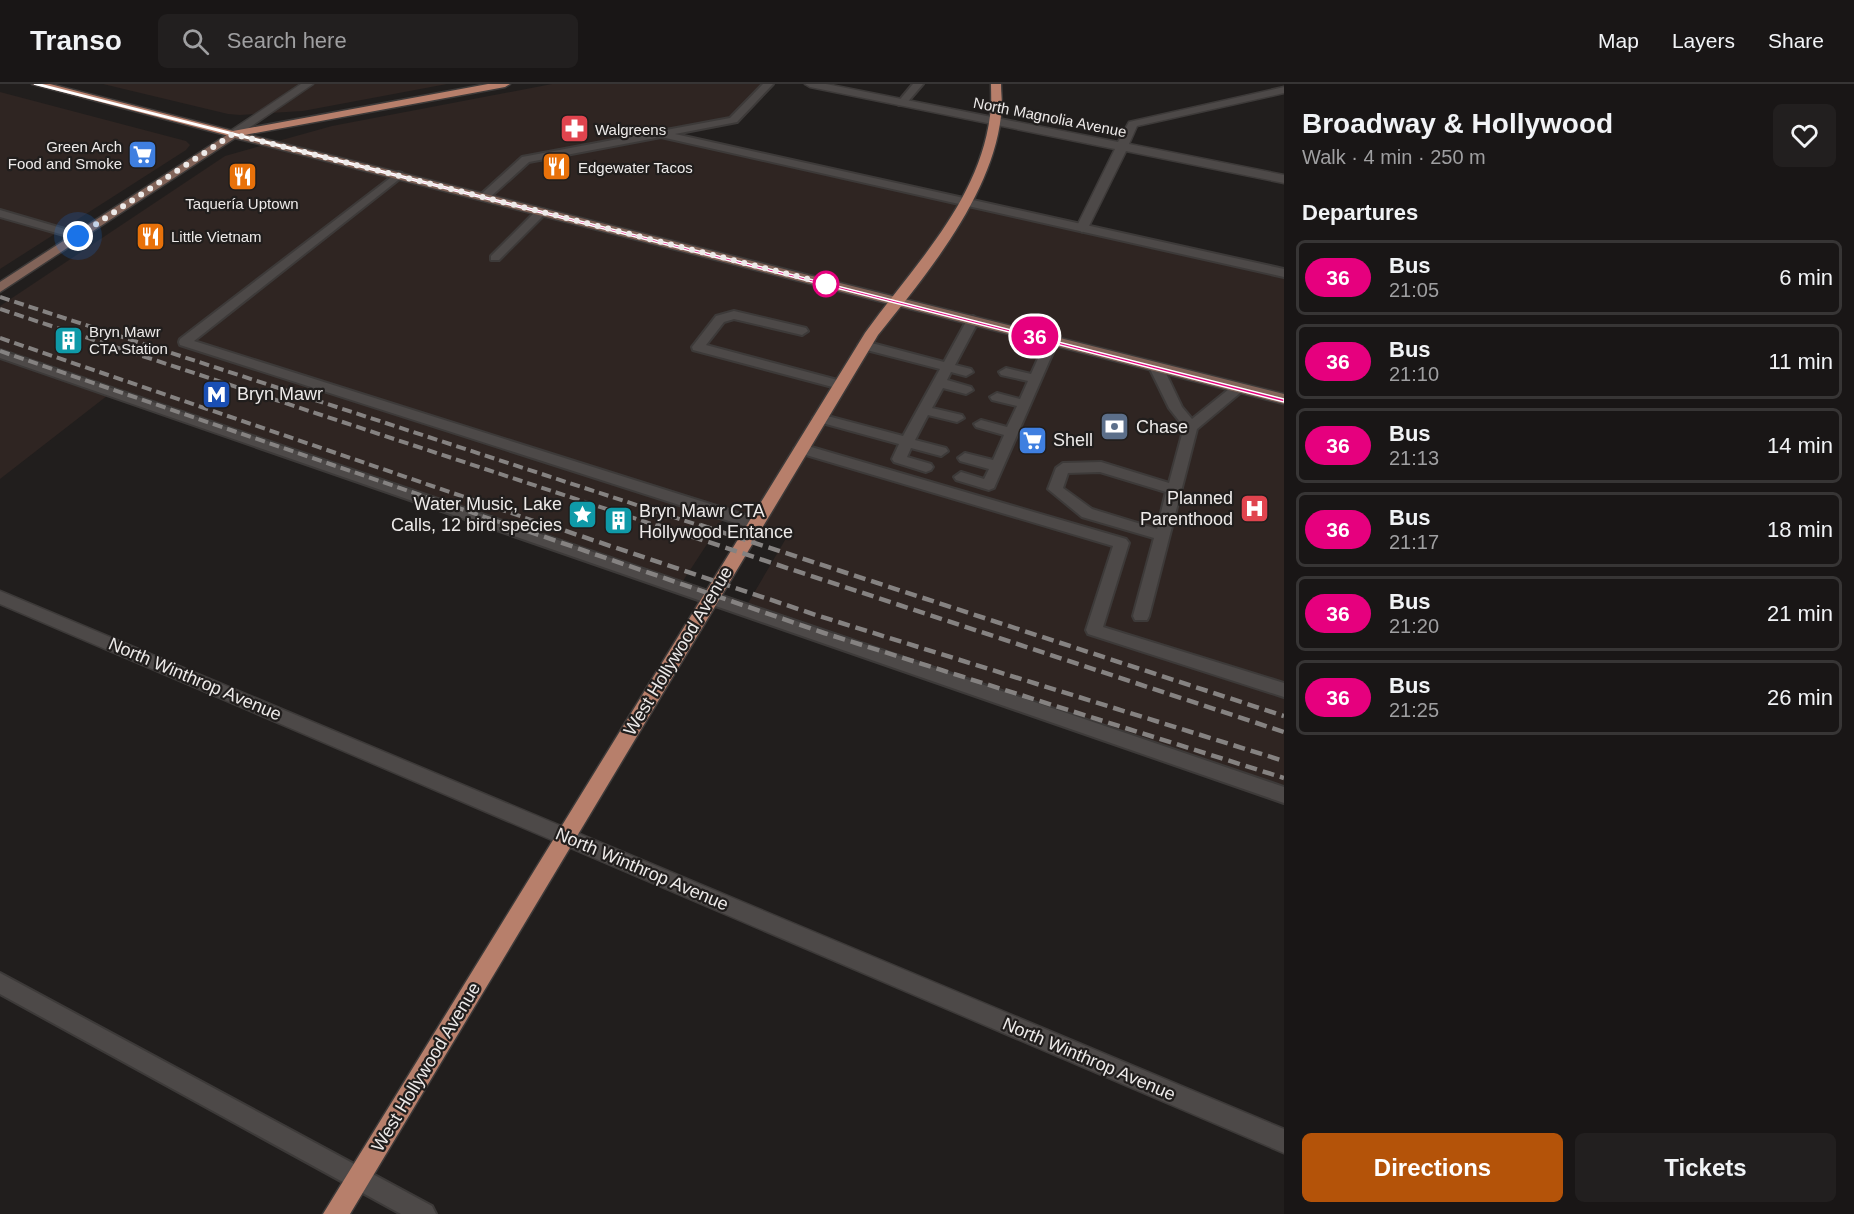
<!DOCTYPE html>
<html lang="en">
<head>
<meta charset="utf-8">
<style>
  body { margin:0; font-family:Helvetica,sans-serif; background:#221f1f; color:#f1f3f6; height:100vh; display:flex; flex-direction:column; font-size:22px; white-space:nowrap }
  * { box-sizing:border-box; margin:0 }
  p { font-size:20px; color:#9f9fa1 }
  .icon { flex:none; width:33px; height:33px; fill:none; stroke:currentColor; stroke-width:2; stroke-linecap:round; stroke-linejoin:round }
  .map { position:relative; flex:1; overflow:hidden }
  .panel { display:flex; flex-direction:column; background:#191616; width:570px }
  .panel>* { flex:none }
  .badge { padding:0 12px; border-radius:20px; font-size:21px; line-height:39px }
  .you { position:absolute; width:30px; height:30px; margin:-15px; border:4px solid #fff; border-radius:50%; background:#1a73e8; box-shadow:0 0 0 9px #1a73e833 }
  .map>.badge { position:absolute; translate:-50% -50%; box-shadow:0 0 0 3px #fff }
  h2 { padding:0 18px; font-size:22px; line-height:54px }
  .round { display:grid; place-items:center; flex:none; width:63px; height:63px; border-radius:9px; background:#221f1f }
  .headline { display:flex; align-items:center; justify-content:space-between; height:102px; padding:0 18px }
  h1 { font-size:28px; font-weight:800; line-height:45px }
  .button { display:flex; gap:12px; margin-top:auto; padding:12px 18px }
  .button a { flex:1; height:69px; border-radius:9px; background:#b45309; color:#fff; font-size:24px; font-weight:800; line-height:69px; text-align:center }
  .button a+a { background:#221f1f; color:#f1f3f6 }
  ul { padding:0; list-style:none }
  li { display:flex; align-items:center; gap:18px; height:75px; margin:0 12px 9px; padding:0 6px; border:3px solid #373535; border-radius:9px }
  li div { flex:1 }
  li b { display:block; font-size:22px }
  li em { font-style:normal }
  li .badge { min-width:66px; font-weight:700; text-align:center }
  header { display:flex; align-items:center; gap:36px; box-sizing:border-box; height:84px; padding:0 30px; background:#191616; border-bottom:2px solid #373535 }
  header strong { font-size:28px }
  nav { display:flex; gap:33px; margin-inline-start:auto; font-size:21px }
  .search { width:420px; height:54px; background:#221f1f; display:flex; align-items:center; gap:15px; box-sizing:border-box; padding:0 21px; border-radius:9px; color:#9f9fa1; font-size:22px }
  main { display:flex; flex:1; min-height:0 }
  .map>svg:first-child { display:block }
</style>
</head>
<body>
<header>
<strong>Transo</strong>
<div class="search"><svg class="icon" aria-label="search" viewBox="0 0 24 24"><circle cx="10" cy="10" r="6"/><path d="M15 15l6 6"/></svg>Search here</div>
<nav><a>Map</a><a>Layers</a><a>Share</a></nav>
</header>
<main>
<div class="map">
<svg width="1284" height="1130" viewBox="0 0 1284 1130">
  <rect width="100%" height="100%" fill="#211e1d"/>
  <g fill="#2f2522">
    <path d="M103,0H447L303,27L240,31L228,30Z"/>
    <path d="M552,0H772L734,38L663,51L1284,191V711L744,526L788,451L726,431L679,503L112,308L0,395V222L225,72L332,42Z"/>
    <path d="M0,8L186,57L190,61L186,66L0,185Z"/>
  </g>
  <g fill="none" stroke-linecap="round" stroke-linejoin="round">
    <defs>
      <g id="lane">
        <path d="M763,0H773L737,38L675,50L1284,185V193L661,53L529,78L488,115L484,116L478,113L522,73L730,34Z"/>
        <path d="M913,0H923L905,21H899L897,19Z"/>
        <path d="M398,88L402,89V93L194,257L761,436L763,440L761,444H751L180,261L179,258L180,255Z"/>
        <path d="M541,125L545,126V130L499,176H491V172L537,126Z"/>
        <path d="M0,126L82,150L84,152L78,155L0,133Z"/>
        <path d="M734,227L806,244L808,247L802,251L734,235L724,238L706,261L845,298L847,301L840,305L693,266L692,263L716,232Z"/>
        <path d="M973,232L979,236L955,281L971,285L973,288L966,292L951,288L947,296L971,303L973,306L966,310L943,304L932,324L962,331L964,334L957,338L928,331L915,356L946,364L948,367L941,372L911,364L907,373L931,380L933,383L931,386L926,388L894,378L892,375L899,360L815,337L813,334L820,330L903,352L940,285L859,264L858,261L864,257L944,278L967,236Z"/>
        <path d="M1052,253L1058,257L994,404L989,406L956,396L954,393L961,388L984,395L989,385L960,377L958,374L965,369L993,376L1004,351L976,343L974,340L981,336L1007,343L1017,322L992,316L990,313L997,309L1020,315L1028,297L1001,291L999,288L1006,284L1031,290L1046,257Z"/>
        <path d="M0,266L1284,703V719L0,274Z"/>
        <path d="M1156,279L1163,283L1182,323L1192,335L1234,301L1239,300L1246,304L1197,345L1149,532L1147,536H1135L1133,532L1154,454L1082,433L1048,405L1056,384L1063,379L1101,378L1169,399L1184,343L1169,324L1149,283ZM1100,388L1166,408L1157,445L1092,425L1063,404L1068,389Z"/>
        <path d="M801,360L1126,455L1129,459L1103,543L1284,599V613L1088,550L1086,546L1113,462L796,368L794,365Z"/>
        <path d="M0,889L432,1122L436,1130H401L0,910Z"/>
      </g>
      <g id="street">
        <path d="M301,0H313L237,52H229V48Z"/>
        <path d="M805,0H826L1118,58L1129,38L1284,3V9L1137,42L1129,60L1284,91V99L1126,67L1088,144L1082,148L1076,144L1115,65L810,3Z"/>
        <path d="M0,507L1284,1045V1069L0,520Z"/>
      </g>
      <path id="secondary" d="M233,47L1284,310V320L235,54L0,208V198Z"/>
      <g id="primary">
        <path d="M32,0H50L233,47L488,0H510L505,3L233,53Z"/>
        <path d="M991,0H1001C1001,10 1003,22 1001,32C992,112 927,190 878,251L350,1130H323L865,249C913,182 979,118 990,32C992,22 991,10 991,0Z"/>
      </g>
    </defs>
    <use href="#lane" stroke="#3d3a39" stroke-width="4"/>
    <use href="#street" stroke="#3d3a39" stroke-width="3"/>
    <use href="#secondary" stroke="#3d3a39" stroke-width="3"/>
    <use href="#primary" stroke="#3d3a39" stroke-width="3"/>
    <use href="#lane" fill="#4d4948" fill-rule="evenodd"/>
    <use href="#street" fill="#4d4948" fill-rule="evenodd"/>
    <use href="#secondary" fill="#826459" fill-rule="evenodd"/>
    <use href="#primary" fill="#b77f6b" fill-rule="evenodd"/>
    <g stroke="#858281" stroke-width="4" stroke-dasharray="10 5" stroke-linecap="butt">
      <path d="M0,213L704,443"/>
      <path d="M0,225L661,443"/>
      <path d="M0,254L552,443"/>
      <path d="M0,267L514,443"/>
    </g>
    <g stroke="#858281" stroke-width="4.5" stroke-dasharray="12 6" stroke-linecap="butt">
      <path d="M510,441L824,549L1284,694"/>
      <path d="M548,441L819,532L1284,677"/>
      <path d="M657,441L1284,648"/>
      <path d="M700,441L1284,632"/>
    </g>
  </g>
  <path fill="#e6007e" stroke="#fff" stroke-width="1.5" d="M34,0H39L1284,315V318Z"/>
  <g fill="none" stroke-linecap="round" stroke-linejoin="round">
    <path stroke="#edeae9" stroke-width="6" stroke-dasharray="0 10.8" d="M78,152L233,50L828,200H826"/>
  </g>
  <defs>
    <symbol id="pharmacy-square" viewBox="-11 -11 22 22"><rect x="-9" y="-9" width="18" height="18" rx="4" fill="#e0444e" stroke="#211e1d"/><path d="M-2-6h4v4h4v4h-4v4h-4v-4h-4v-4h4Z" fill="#fff"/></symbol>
    <symbol id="supermarket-square" viewBox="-11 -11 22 22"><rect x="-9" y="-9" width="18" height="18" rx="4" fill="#3f7fe0" stroke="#211e1d"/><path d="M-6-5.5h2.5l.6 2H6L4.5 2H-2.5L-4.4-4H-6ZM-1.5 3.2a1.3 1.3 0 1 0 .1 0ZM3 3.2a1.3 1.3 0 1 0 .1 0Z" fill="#fff"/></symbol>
    <symbol id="restaurant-square" viewBox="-11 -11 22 22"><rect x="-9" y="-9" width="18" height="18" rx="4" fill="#e8710a" stroke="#211e1d"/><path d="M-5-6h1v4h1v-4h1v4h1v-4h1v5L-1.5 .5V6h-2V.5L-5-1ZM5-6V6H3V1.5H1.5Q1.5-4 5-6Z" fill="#fff"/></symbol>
    <symbol id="building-square" viewBox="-11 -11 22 22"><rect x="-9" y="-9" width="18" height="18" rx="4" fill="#0f9aa8" stroke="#211e1d"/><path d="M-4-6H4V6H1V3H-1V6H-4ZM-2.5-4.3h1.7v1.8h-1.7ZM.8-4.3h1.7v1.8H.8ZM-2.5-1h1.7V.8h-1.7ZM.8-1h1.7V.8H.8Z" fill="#fff"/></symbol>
    <symbol id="metro-square" viewBox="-11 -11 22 22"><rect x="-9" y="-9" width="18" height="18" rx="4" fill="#1a4fb4" stroke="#211e1d"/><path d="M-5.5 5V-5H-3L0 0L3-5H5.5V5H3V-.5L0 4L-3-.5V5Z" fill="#fff"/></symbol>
    <symbol id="bank-square" viewBox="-11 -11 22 22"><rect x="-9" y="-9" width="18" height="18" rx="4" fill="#5c6f8a" stroke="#211e1d"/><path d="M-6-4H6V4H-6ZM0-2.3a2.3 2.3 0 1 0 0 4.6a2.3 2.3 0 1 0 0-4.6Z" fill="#fff"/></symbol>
    <symbol id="hospital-square" viewBox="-11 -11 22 22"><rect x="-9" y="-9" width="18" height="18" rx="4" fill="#e0444e" stroke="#211e1d"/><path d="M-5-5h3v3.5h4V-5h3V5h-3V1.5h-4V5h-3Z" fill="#fff"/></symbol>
    <symbol id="sight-square" viewBox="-11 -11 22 22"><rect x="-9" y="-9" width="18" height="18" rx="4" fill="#0f9aa8" stroke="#211e1d"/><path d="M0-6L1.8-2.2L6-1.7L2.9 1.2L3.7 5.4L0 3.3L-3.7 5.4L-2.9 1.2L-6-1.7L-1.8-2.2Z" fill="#fff"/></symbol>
  </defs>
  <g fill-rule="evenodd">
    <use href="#pharmacy-square" x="558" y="28" width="33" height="33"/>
    <use href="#supermarket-square" x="126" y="54" width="33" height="33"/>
    <use href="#restaurant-square" x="540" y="66" width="33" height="33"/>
    <use href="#restaurant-square" x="226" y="76" width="33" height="33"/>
    <use href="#restaurant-square" x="134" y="136" width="33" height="33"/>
    <use href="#building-square" x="52" y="240" width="33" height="33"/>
    <use href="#metro-square" x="200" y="294" width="33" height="33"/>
    <use href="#bank-square" x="1098" y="326" width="33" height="33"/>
    <use href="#supermarket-square" x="1016" y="340" width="33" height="33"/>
    <use href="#hospital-square" x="1238" y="408" width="33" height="33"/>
    <use href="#sight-square" x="566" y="414" width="33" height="33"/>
    <use href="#building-square" x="602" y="420" width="33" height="33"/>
  </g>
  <circle fill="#fff" stroke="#e6007e" stroke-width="3" cx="826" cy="200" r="12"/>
  <g text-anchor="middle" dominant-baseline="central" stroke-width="4.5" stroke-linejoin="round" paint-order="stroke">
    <g font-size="15" fill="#edeae9" stroke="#211e1d">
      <text transform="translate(1050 33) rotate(11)">North Magnolia Avenue</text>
    </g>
    <g font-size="15" fill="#edeae9" stroke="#211e1d" text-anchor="start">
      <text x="595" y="45">Walgreens</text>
      <text x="122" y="62" text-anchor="end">Green Arch<tspan x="122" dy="17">Food and Smoke</tspan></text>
      <text x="578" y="83">Edgewater Tacos</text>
      <text x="242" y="119" text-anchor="middle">Taquería Uptown</text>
      <text x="171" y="152">Little Vietnam</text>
      <text x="89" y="247">Bryn Mawr<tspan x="89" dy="17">CTA Station</tspan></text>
    </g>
    <g font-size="18" fill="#edeae9" stroke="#211e1d" text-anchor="start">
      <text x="237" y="310">Bryn Mawr</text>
      <text x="1136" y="343">Chase</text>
      <text x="1053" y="356">Shell</text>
      <text x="1233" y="414" text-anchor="end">Planned<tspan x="1233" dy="21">Parenthood</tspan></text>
      <text x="562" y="420" text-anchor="end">Water Music, Lake<tspan x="562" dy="21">Calls, 12 bird species</tspan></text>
      <text x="639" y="427">Bryn Mawr CTA<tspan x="639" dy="21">Hollywood Entance</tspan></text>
    </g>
    <g font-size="18" fill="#edeae9" stroke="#211e1d">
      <text transform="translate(678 567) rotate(-59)">West Hollywood Avenue</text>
      <text transform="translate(195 595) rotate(23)">North Winthrop Avenue</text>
      <text transform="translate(642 785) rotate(23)">North Winthrop Avenue</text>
      <text transform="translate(1089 975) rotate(23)">North Winthrop Avenue</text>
      <text transform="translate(426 983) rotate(-59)">West Hollywood Avenue</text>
    </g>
  </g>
</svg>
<div class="you" style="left:78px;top:152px"></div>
<b class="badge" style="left:1035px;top:252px;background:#e6007e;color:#fff">36</b>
</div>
<section class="panel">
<div class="headline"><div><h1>Broadway &amp; Hollywood</h1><p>Walk · 4 min · 250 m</p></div><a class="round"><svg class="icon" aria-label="heart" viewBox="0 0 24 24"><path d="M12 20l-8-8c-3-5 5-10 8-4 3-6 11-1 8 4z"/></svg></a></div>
<h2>Departures</h2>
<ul>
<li><span class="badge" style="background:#e6007e;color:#fff">36</span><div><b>Bus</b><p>21:05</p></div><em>6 min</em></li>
<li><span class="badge" style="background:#e6007e;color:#fff">36</span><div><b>Bus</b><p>21:10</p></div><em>11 min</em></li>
<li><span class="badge" style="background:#e6007e;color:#fff">36</span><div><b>Bus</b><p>21:13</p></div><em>14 min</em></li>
<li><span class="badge" style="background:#e6007e;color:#fff">36</span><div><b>Bus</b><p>21:17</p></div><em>18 min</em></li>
<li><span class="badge" style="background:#e6007e;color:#fff">36</span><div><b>Bus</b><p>21:20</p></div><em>21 min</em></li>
<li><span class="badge" style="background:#e6007e;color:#fff">36</span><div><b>Bus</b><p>21:25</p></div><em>26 min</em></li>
</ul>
<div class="button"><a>Directions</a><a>Tickets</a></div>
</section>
</main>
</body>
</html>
